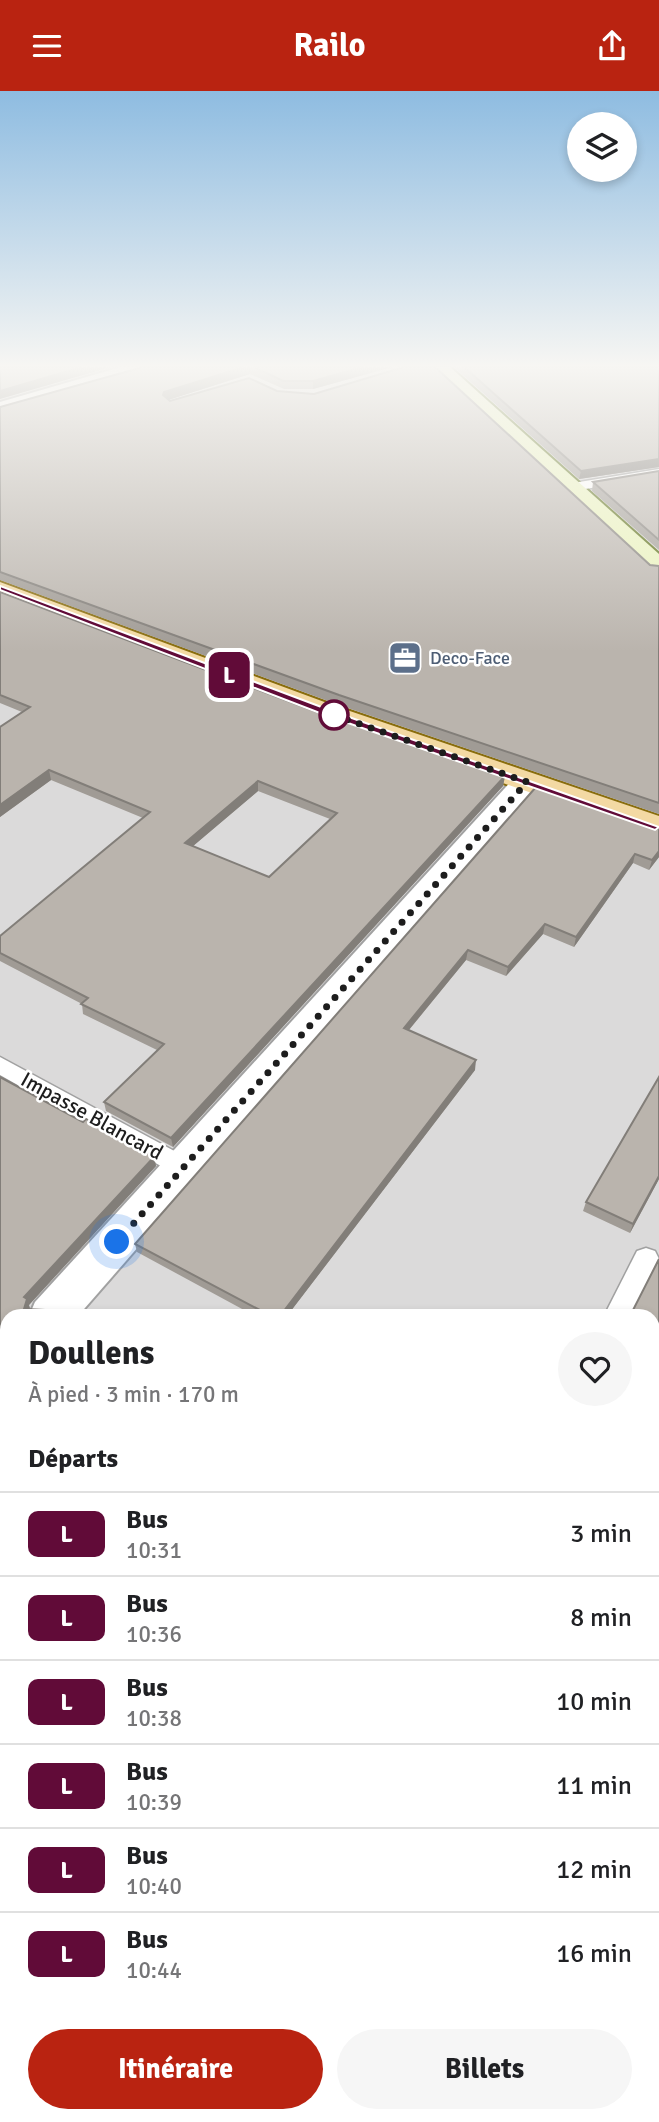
<!DOCTYPE html>
<html lang="fr">
<head>
<meta charset="utf-8">
<style>
  body { margin:0; font-family:Signika,sans-serif; background:#f6f6f6; color:#202124; height:100vh; display:flex; flex-direction:column; font-size:26px; white-space:nowrap }
  * { box-sizing:border-box; margin:0 }
  p { font-size:23px; color:#757577 }
  .icon { flex:none; width:38px; height:38px; fill:none; stroke:currentColor; stroke-width:2; stroke-linecap:round; stroke-linejoin:round }
  .map { position:relative; flex:1; overflow:hidden }
  .details { position:absolute; left:0px; top:1218px; width:660px; height:814px; display:flex; flex-direction:column; background:#fff; border-radius:21px 21px 0 0; box-shadow:0 4px 10px #0003 }
  .details>* { flex:none }
  .badge { padding:0 14px; border-radius:10px; font-size:24px; line-height:46px }
  .tools { position:absolute; left:567px; top:21px; display:grid; gap:14px }
  .tools a { display:grid; place-items:center; width:70px; height:70px; border-radius:50%; background:#fff; box-shadow:0 4px 10px #0003; font-size:35px }
  .you { position:absolute; width:35px; height:35px; margin:-18px; border:5px solid #fff; border-radius:50%; background:#1a73e8; box-shadow:0 0 0 10px #1a73e833 }
  .map>.badge { position:absolute; translate:-50% -50%; box-shadow:0 0 0 4px #fff }
  h2 { padding:0 28px; font-size:26px; line-height:63px }
  .round { display:grid; place-items:center; flex:none; width:74px; height:74px; border-radius:37px; background:#f6f6f6 }
  .summary { display:flex; align-items:center; justify-content:space-between; height:119px; padding:0 28px }
  h1 { font-size:33px; font-weight:700; line-height:52px }
  .button { display:flex; gap:14px; margin-top:auto; padding:14px 28px }
  .button a { flex:1; height:80px; border-radius:42px; background:#b92311; color:#fff; font-size:28px; font-weight:700; line-height:80px; text-align:center }
  .button a+a { background:#f6f6f6; color:#202124 }
  ul { padding:0; list-style:none }
  li { display:flex; align-items:center; gap:21px; height:84px; padding:0 28px; border-top:2px solid #e0e0e0 }
  li div { flex:1 }
  li b { display:block; font-size:26px }
  li em { font-style:normal }
  li .badge { min-width:77px; font-weight:700; text-align:center }
  header { display:flex; justify-content:space-between; align-items:center; height:91px; padding:0 28px; background:#b92311; color:#fff; font-size:32px; font-weight:700 }
  .map>svg:first-child { display:block }
</style>
</head>
<body>
<header><svg class="icon" aria-label="menu" viewBox="0 0 24 24"><path d="M4 6h16M4 12h16M4 18h16"/></svg>Railo<svg class="icon" aria-label="share" viewBox="0 0 24 24"><path d="M12 15V3M7 8l5-5 5 5M5 13v7h14v-7"/></svg></header>
<div class="map">
<svg width="659" height="2031" viewBox="0 0 659 2031">
  <rect width="100%" height="100%" fill="#edebe4"/>
  <path fill="#dbdada" fill-rule="evenodd" d="M0,276H659V2031H0ZM7,1225H653V2025H7Z"/>
  <path fill="#f9fcde" d="M7,1888V2019L0,2031V1903Z"/>
  <g fill="none" stroke-linecap="round" stroke-linejoin="round">
    <defs>
      <g id="lane">
        <path d="M659,378V386L573,400L566,396L573,392Z"/>
        <path d="M0,966L191,1069L195,1076L191,1083L183,1085L175,1083L0,984Z"/>
        <path d="M646,1157L655,1160L659,1168L630,1225H604L637,1160Z"/>
      </g>
      <g id="street">
        <path d="M121,276H152L150,280L0,323V311Z"/>
        <path d="M527,682L538,685L542,691L538,697L78,1225H29L35,1211L516,685Z"/>
        <path d="M7,1254V1300L0,1303V1256Z"/>
        <path d="M0,1592L7,1593V1647L0,1646Z"/>
        <path d="M653,1679L659,1680V1736L653,1735Z"/>
      </g>
      <path id="secondary" d="M429,276H450L659,463V483L650,481Z"/>
      <path id="primary" d="M0,491L338,616L659,725V746L318,628L0,507Z"/>
    </defs>
    <use href="#lane" stroke="#a1a1a1" stroke-width="3"/>
    <use href="#street" stroke="#a1a1a1" stroke-width="4"/>
    <use href="#secondary" stroke="#566a0e" stroke-width="4"/>
    <use href="#primary" stroke="#896d0d" stroke-width="4"/>
    <use href="#lane" fill="#fff" fill-rule="evenodd"/>
    <use href="#street" fill="#fff" fill-rule="evenodd"/>
    <use href="#secondary" fill="#ebf4bc" fill-rule="evenodd"/>
    <use href="#primary" fill="#f3d9a3" fill-rule="evenodd"/>
  </g>
  <g fill="#a09b95" fill-rule="evenodd">
    <path d="M143,276H392L313,298H284L250,283L168,309L170,310L277,300L650,474L659,475V723L339,614L0,489V316Z"/>
    <path d="M454,276H659V376L579,388Z"/>
    <path d="M659,380V459L592,400L593,391Z"/>
    <path d="M0,501L317,621L505,685L503,695L173,1056L106,1020L104,1011L157,959L83,923L82,913L0,870V845L143,727L51,689L0,726V636L22,621L0,612ZM258,700L330,728L269,786L193,755Z"/>
    <path d="M536,696L659,766L649,779L633,772L574,856L543,843L506,885L466,869L409,939L475,979L287,1225H255L137,1161L135,1153Z"/>
    <path d="M0,986L83,1031L154,1066L156,1075L29,1214V1218L7,1225V1260L6,1252L0,1253Z"/>
    <path d="M659,1088L630,1142L583,1120L586,1111Z"/>
    <path d="M653,1225L659,1387L653,1390Z"/>
    <path d="M0,1461L7,1462V1548L0,1547Z"/>
    <path d="M653,1548L659,1550V1649L653,1648Z"/>
    <path d="M596,2025H653L659,2031H595Z"/>
  </g>
  <g fill="#827e79">
    <path d="M82,276H111L0,308V300Z"/>
    <path d="M244,276H250V283L165,310L163,304L164,301Z"/>
    <path d="M363,276H392L313,298V290Z"/>
    <path d="M659,368V376L579,388L581,380Z"/>
    <path d="M49,679L51,689L0,726V714Z"/>
    <path d="M505,685L503,695L173,1056L171,1047Z"/>
    <path d="M258,690V700L186,761L185,752Z"/>
    <path d="M659,760V766L649,779L652,769Z"/>
    <path d="M635,763L633,772L574,856L576,846Z"/>
    <path d="M545,833L543,843L506,885L508,876Z"/>
    <path d="M468,859L466,869L403,946L404,937Z"/>
    <path d="M476,969L475,979L287,1225H280Z"/>
    <path d="M154,1066L156,1075L29,1214L30,1217L28,1225L24,1218V1206Z"/>
    <path d="M659,1085V1088L630,1142L633,1133Z"/>
    <path d="M659,1381V1387L653,1390L655,1383Z"/>
    <path d="M7,1718V1731L0,1745V1732Z"/>
    <path d="M1,1888L6,1890L0,1903V1891Z"/>
  </g>
  <g fill="#bab4ad" stroke="#827e79" stroke-width="2" fill-rule="evenodd">
    <path d="M0,276H82L0,300Z"/>
    <path d="M143,276H244L164,301L163,304L170,310L249,287L277,300L314,303L404,276H435L650,474L659,475V712L339,604L0,481V316Z"/>
    <path d="M254,276H363L313,290H283Z"/>
    <path d="M464,276H659V368L581,380Z"/>
    <path d="M659,380V449L593,391Z"/>
    <path d="M0,501L317,621L505,685L171,1047L104,1011L164,953L81,913L88,907L0,862V845L150,721L49,679L0,714V636L30,616L0,604ZM258,690L337,722L269,786L185,752Z"/>
    <path d="M536,696L659,738V760L652,769L635,763L576,846L545,833L508,876L468,859L404,937L476,969L280,1225H271L135,1153Z"/>
    <path d="M0,986L83,1031L86,1028L154,1066L24,1206L27,1208L24,1218L45,1219L56,1225H7V1258L5,1243L0,1244Z"/>
    <path d="M659,986V1085L633,1133L586,1111Z"/>
    <path d="M659,1168V1381L655,1383L654,1358L653,1360V1225H630Z"/>
    <path d="M0,1461L7,1462V1542L0,1541Z"/>
    <path d="M653,1548L659,1550V1643L653,1642Z"/>
    <path d="M0,1690L7,1691V1718L0,1732Z"/>
    <path d="M0,1766L7,1770V1891L1,1888L0,1891Z"/>
    <path d="M653,1778L659,1779V2031H599L600,2025H653Z"/>
  </g>
  <linearGradient id="sky" x2="0" y2="1"><stop stop-color="#8ebce1"/><stop offset="0.49" stop-color="#f7f6f3"/><stop offset="1" stop-color="#f7f6f3" stop-opacity="0"/></linearGradient>
  <rect width="659" height="561" fill="url(#sky)"/>
  <path fill="#610b38" stroke="#fff" stroke-width="2" d="M0,495L332,620L659,736L655,739L325,624L0,499Z"/>
  <g fill="none" stroke-linecap="round" stroke-linejoin="round">
    <path stroke="#1d1d1d" stroke-width="7" stroke-dasharray="0 12.6" d="M117,1151L527,691L328,622L334,624"/>
  </g>
  <defs>
    <symbol id="office-square" viewBox="-11 -11 22 22"><rect x="-9" y="-9" width="18" height="18" rx="4" fill="#5c6f8a" stroke="#fff"/><path d="M-6-3h4V-5.5h4V-3h4V5H-6ZM-1-4.5V-3h2v-1.5ZM-6 0V1H6V0Z" fill="#fff"/></symbol>
  </defs>
  <g fill-rule="evenodd">
    <use href="#office-square" x="386" y="548" width="38" height="38"/>
  </g>
  <circle fill="#fff" stroke="#610b38" stroke-width="3.5" cx="334" cy="624" r="14"/>
  <g text-anchor="middle" dominant-baseline="central" stroke-width="5" stroke-linejoin="round" paint-order="stroke">
    <g font-size="18" fill="#4e5e75" stroke="#fff" text-anchor="start">
      <text x="430" y="567">Deco-Face</text>
    </g>
    <g font-size="21" fill="#1d1d1d" stroke="#fff">
      <text transform="translate(92 1025) rotate(29)">Impasse Blancard</text>
    </g>
  </g>
</svg>
<div class="tools">
<a><svg class="icon" aria-label="layers" viewBox="0 0 24 24"><path d="M12 4l9 5-9 5-9-5zM3 14l9 5 9-5"/></svg></a>
</div>
<div class="you" style="left:117px;top:1151px"></div>
<b class="badge" style="left:229px;top:584px;background:#610b38;color:#fff">L</b>
<section class="details">
<div class="summary"><div><h1>Doullens</h1><p>À pied · 3 min · 170 m</p></div><a class="round"><svg class="icon" aria-label="heart" viewBox="0 0 24 24"><path d="M12 20l-8-8c-3-5 5-10 8-4 3-6 11-1 8 4z"/></svg></a></div>
<h2>Départs</h2>
<ul>
<li><span class="badge" style="background:#610b38;color:#fff">L</span><div><b>Bus</b><p>10:31</p></div><em>3 min</em></li>
<li><span class="badge" style="background:#610b38;color:#fff">L</span><div><b>Bus</b><p>10:36</p></div><em>8 min</em></li>
<li><span class="badge" style="background:#610b38;color:#fff">L</span><div><b>Bus</b><p>10:38</p></div><em>10 min</em></li>
<li><span class="badge" style="background:#610b38;color:#fff">L</span><div><b>Bus</b><p>10:39</p></div><em>11 min</em></li>
<li><span class="badge" style="background:#610b38;color:#fff">L</span><div><b>Bus</b><p>10:40</p></div><em>12 min</em></li>
<li><span class="badge" style="background:#610b38;color:#fff">L</span><div><b>Bus</b><p>10:44</p></div><em>16 min</em></li>
</ul>
<div class="button"><a>Itinéraire</a><a>Billets</a></div>
</section>
</div>
</body>
</html>
